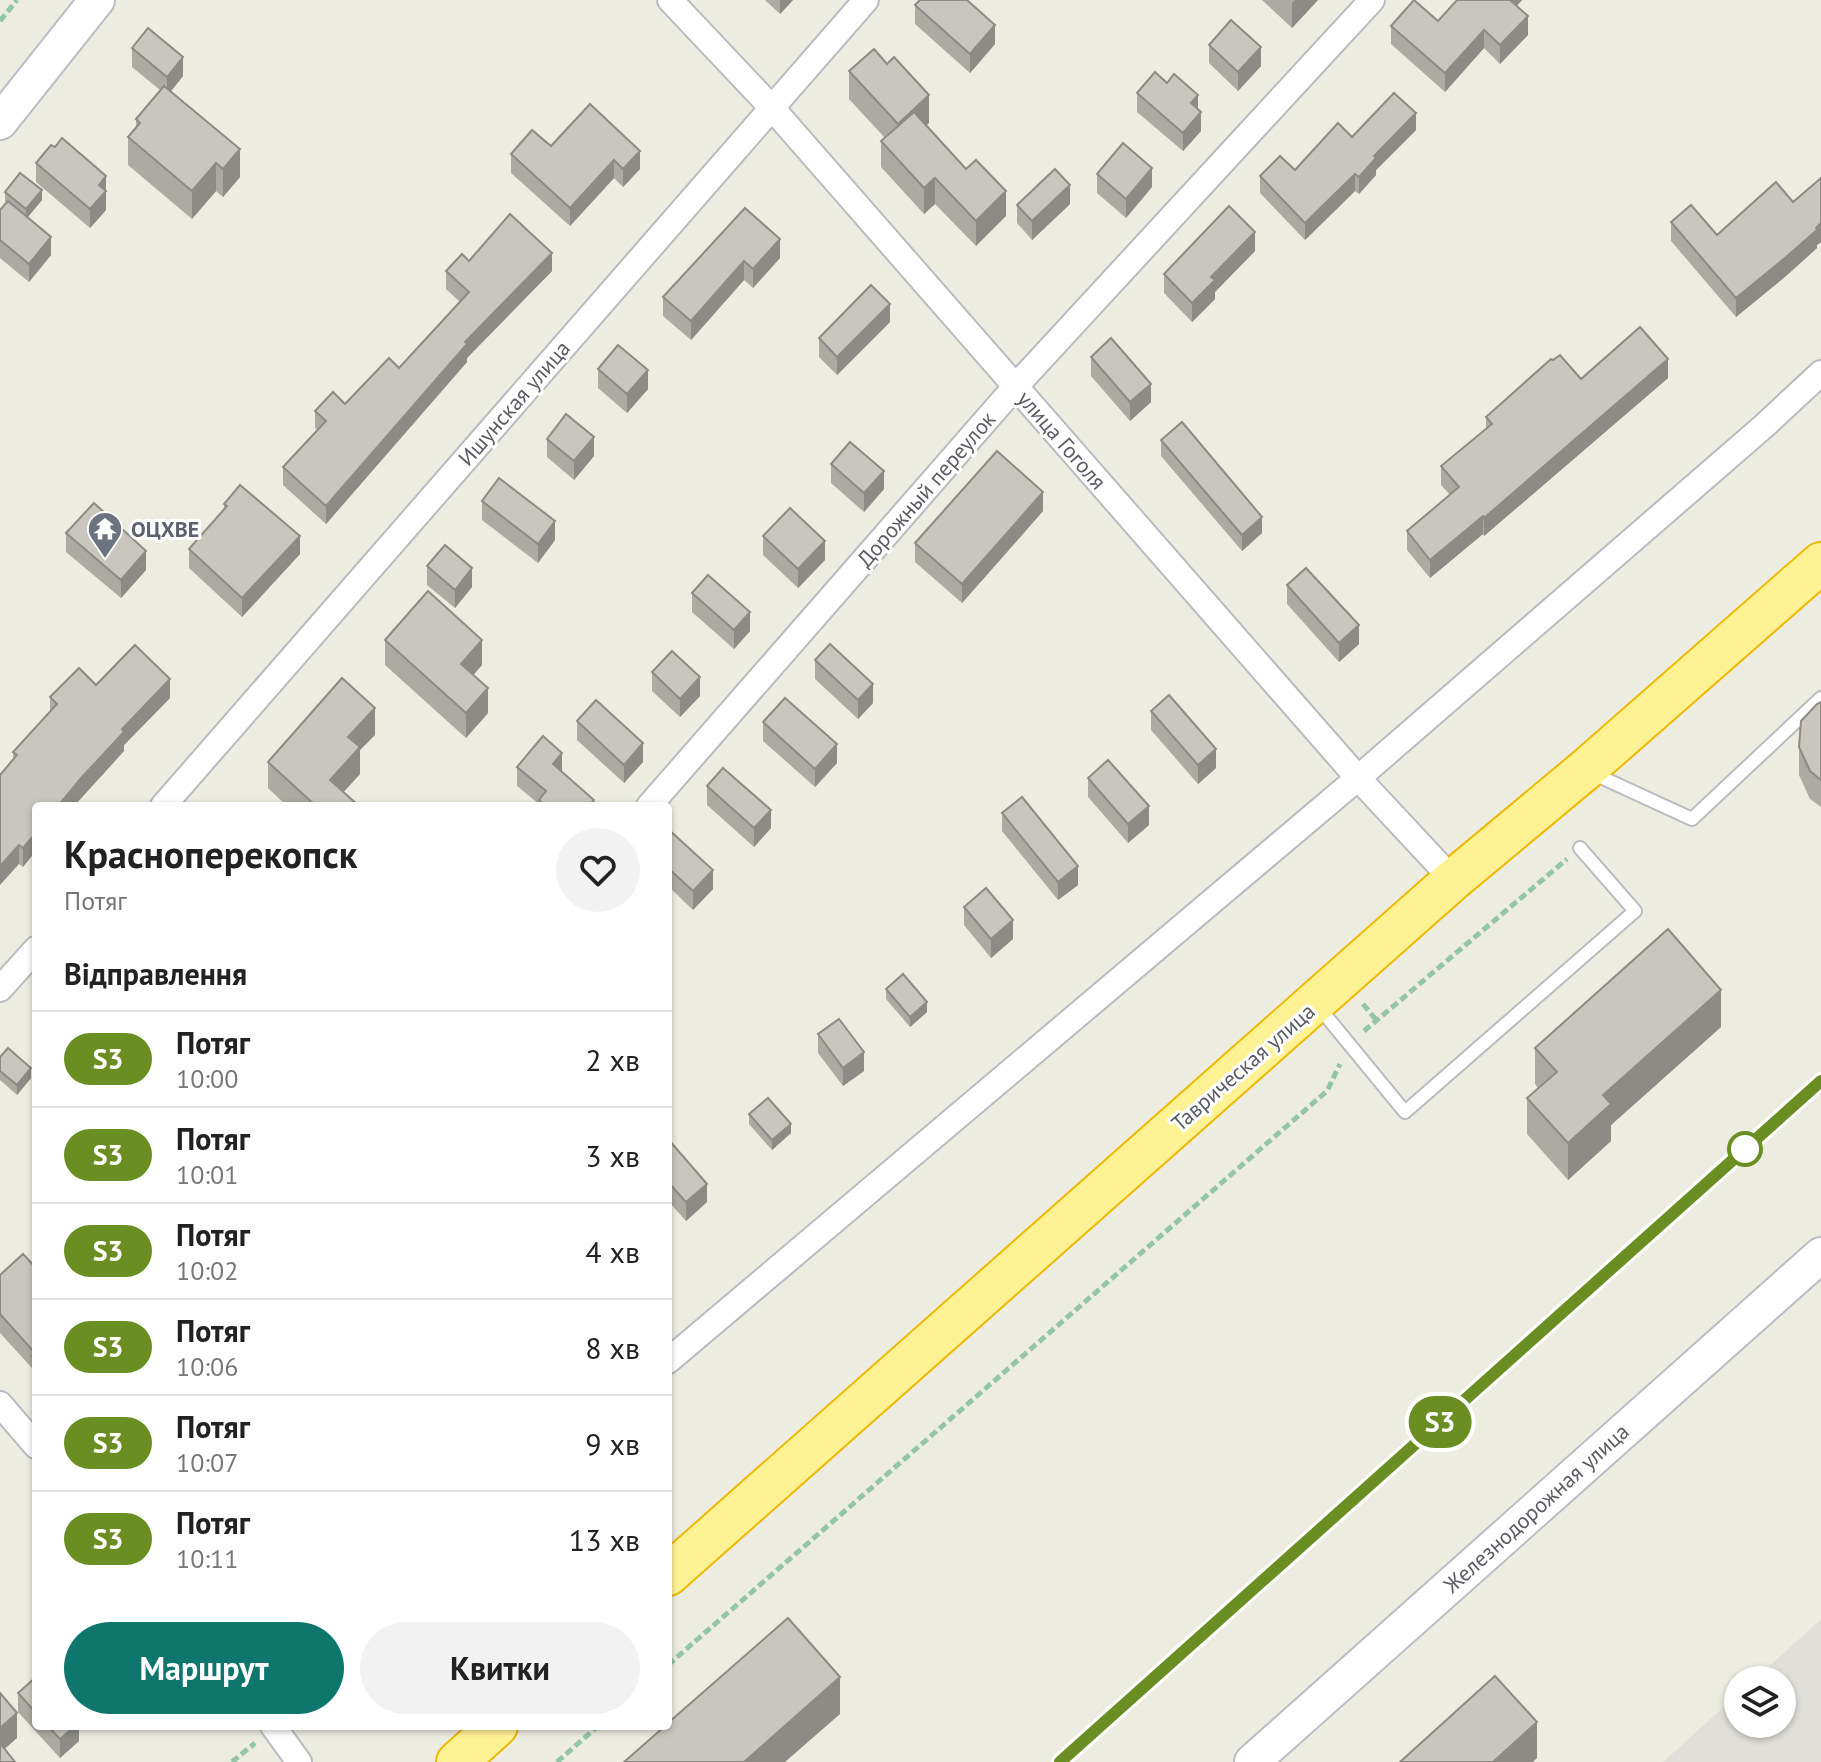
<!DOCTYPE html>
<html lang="uk">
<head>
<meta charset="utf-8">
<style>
  body { margin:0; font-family:"PT Sans",sans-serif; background:#f2f2f2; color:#222; height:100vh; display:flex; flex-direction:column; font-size:30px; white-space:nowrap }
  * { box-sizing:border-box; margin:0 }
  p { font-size:26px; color:#767676 }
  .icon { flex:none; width:44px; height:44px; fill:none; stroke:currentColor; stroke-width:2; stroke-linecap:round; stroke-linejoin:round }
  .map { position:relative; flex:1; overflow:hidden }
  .drawer { position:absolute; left:32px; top:802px; width:640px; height:928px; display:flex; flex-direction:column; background:#fff; border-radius:8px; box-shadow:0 2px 6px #0004 }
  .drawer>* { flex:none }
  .badge { padding:0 16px; border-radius:26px; font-size:28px; line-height:52px }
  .controls { position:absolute; left:1724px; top:1666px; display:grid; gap:16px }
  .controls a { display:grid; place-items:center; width:72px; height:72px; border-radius:50%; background:#fff; box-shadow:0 2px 6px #0004; font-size:40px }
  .map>.badge { position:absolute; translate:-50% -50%; box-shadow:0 0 0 4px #fff }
  h2 { padding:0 32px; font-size:30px; line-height:72px }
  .round { display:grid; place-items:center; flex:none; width:84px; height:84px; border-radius:42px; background:#f2f2f2 }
  .summary { display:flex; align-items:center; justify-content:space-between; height:136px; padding:0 32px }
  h1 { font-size:38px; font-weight:800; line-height:60px }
  .primary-button { display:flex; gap:16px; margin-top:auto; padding:16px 32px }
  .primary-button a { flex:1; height:92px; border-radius:48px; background:#0f766e; color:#fff; font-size:32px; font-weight:800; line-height:92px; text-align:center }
  .primary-button a+a { background:#f2f2f2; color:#222 }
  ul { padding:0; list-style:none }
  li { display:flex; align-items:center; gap:24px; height:96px; padding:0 32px; border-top:2px solid #e0e0e0 }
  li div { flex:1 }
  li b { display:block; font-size:30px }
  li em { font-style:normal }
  li .badge { min-width:88px; font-weight:700; text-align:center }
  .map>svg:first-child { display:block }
</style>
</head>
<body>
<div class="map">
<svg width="1821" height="1762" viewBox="0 0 1821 1762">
  <rect width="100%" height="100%" fill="#edece1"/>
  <path fill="#e1dfd9" d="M1821,1619V1762H1663L1738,1694V1724H1782V1680H1754Z"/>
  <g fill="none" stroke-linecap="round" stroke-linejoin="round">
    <defs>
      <g id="service">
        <path d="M1592,773L1692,819L1821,698"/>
        <path d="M1317,1005L1405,1112L1635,911L1580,848"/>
      </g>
      <g id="minor">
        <path d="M670,0L772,108L1358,778L1453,880"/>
        <path d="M163,806L866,0"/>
        <path d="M649,806L1015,387L1372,0"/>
        <path d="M0,989L36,949"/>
        <path d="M668,1361L1358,778L1764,426L1821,373"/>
        <path d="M0,1404L36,1446"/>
        <path d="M273,1726L299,1762"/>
      </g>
      <g id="secondary">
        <path d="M0,122L97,0"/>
        <path d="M1252,1762L1821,1255"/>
      </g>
      <g id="trunk">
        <path d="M668,1575L1453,880L1585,770L1821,563"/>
        <path d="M457,1762L497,1726"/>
      </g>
    </defs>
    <use href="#service" stroke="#b9bbc1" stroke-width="16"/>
    <use href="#minor" stroke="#b9bbc1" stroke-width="28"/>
    <use href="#secondary" stroke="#babdc4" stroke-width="38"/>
    <use href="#trunk" stroke="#eeb900" stroke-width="44"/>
    <g stroke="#94c5a6" stroke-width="5" stroke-dasharray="8 4" stroke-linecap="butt">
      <path d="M0,21L17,0"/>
      <path d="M1363,1004L1377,1021"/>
      <path d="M1364,1031L1567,859"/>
      <path d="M668,1665L1327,1091L1340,1064"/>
      <path d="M232,1762L255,1743"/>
      <path d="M557,1762L598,1726"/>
    </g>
    <use href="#service" stroke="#fff" stroke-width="12"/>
    <use href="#minor" stroke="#fff" stroke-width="24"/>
    <use href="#secondary" stroke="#fff" stroke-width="34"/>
    <use href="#trunk" stroke="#fff295" stroke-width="40"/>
    <path stroke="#b5b6b6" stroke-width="6" stroke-dasharray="2 10" stroke-linecap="butt" d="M1060,1762L1821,1081"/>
  </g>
  <g fill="#acaaa3">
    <path d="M765,0H793L780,14Z"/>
    <path d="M1262,0H1318L1292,28Z"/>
    <path d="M1522,0L1517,6L1528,35L1500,64L1484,48L1445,92L1391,44V26L1438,21Z"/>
    <path d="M915,5L995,44L970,73L915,24Z"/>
    <path d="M1209,45L1261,66L1238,91L1209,63Z"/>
    <path d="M132,48L183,76L171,91L240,177L223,197L216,191L192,219L128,165V137L136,128V119L160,90L132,67Z"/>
    <path d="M849,71L929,123L926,125L1006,216L976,246L935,204L924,214L881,167V141L885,138L849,99Z"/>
    <path d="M1137,93L1198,109L1201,131L1183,151L1137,112Z"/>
    <path d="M590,104L640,169L623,187L614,178L570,226L511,173V154L551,146Z"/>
    <path d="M1416,130L1376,170V175L1359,194L1355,191L1305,240L1260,193V176L1295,170L1352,137Z"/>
    <path d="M36,163L106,176V210L90,228L36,182Z"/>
    <path d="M1097,174L1152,187L1126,218L1097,193Z"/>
    <path d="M1821,178V242L1817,245V248L1786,276L1736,317L1671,241V222L1717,235L1793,202Z"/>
    <path d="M5,192L42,200L28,217L51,255L29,282L0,258V210L6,202L5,201Z"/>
    <path d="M1070,204L1032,240L1017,223V205Z"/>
    <path d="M745,208L780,258L753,288L744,280L691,340L663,316V297Z"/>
    <path d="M1255,251L1215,292V299L1192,322L1164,293V274Z"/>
    <path d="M469,261L552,271L467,358V362L326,524L283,485V467L318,430L315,428V411L345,404L399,368L460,302L446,289V271Z"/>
    <path d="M890,322L837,375L819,357V338Z"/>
    <path d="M1091,357L1151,402L1130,421L1091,376Z"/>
    <path d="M598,369L648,389L627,413L598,388Z"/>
    <path d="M1668,378L1484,536L1483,534L1430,578L1407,550V531L1450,495L1441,485V466L1486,429V417L1581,379Z"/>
    <path d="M547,439L594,456L574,480L547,457Z"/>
    <path d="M1161,440L1262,533L1242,551L1161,456Z"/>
    <path d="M831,464L884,489L864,512L831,483Z"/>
    <path d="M482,501L555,540L538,563L482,520Z"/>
    <path d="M224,504L300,554L242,617L189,568V549L224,510Z"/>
    <path d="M1043,511L962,603L915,562V543Z"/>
    <path d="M66,533L146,570L121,598L66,552Z"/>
    <path d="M763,536L825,560L798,588L763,555Z"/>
    <path d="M427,566L472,587L455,608L427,585Z"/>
    <path d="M1287,585L1359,644L1339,662L1287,604Z"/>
    <path d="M692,593L750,631L734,649L692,612Z"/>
    <path d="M385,640L482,665L473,675L488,713L466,738L385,665Z"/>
    <path d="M815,660L873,703L858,719L815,679Z"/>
    <path d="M652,672L700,696L680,717L652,691Z"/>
    <path d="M96,685L170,698L124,745V751L74,806H36L23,867L19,864L13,752L50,711V697Z"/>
    <path d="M1821,702V807L1810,799L1799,775V747Z"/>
    <path d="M1151,711L1216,768L1198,784L1151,730Z"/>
    <path d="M577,721L643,762L624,783L577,740Z"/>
    <path d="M763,722L837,763L815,787L763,741Z"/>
    <path d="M375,735L360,750V774L343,792L359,806H287L268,788V762Z"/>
    <path d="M517,767L562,772L594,806H539V804L517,786Z"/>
    <path d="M1088,778L1149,825L1128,843L1088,797Z"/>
    <path d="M707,786L771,828L754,847L707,805Z"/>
    <path d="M1002,813L1078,885L1058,900L1002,831Z"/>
    <path d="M668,829L713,889L693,910L668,886Z"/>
    <path d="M964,907L1013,939L991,958L964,925Z"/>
    <path d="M886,989L927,1012L910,1027L886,999Z"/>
    <path d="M1721,1027L1611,1125V1141L1568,1180L1527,1134V1098L1538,1088L1535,1084V1048Z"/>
    <path d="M818,1034L864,1071L843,1086L818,1053Z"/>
    <path d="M0,1057L31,1078L17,1095L0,1080Z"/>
    <path d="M749,1114L791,1133L772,1150L749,1124Z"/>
    <path d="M668,1139L707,1202L686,1221L668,1201Z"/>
    <path d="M36,1268V1379L32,1375V1368L0,1333V1275Z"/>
    <path d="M36,1677V1726H79V1741L60,1758L18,1712V1693Z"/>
  </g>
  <g fill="#8c8b85">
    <path d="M780,0H793L780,14Z"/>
    <path d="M1295,0H1318L1292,28V3Z"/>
    <path d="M1507,0H1522L1507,16Z"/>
    <path d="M1528,16V35L1500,64V45Z"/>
    <path d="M995,25V44L970,73V54Z"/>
    <path d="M1484,30V48L1445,92V73Z"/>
    <path d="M1261,47V66L1238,91V72Z"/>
    <path d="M183,57V76L167,96V77Z"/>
    <path d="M929,95V123L898,152V124Z"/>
    <path d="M1198,95V114L1191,103Z"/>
    <path d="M1201,112V131L1183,151V133Z"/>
    <path d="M1416,113V130L1376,170V175L1359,194V177L1374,156Z"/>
    <path d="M240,149V177L223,197V169Z"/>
    <path d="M640,151V169L623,187V169Z"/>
    <path d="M614,160V178L570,226V208Z"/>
    <path d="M216,163V191L192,219V191Z"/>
    <path d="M1152,168V187L1126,218V199Z"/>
    <path d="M1355,174V191L1305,240V223Z"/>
    <path d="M106,176V210L90,228V209L99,185Z"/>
    <path d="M935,178V204L924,214V188Z"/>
    <path d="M1070,185V204L1032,240V221Z"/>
    <path d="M42,190V200L26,219V209Z"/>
    <path d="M1006,191V216L976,246V221Z"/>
    <path d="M1821,223V242L1817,245V248L1786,276L1736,317V298Z"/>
    <path d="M1255,232V251L1215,292V299L1192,322V303L1211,277Z"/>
    <path d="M51,237V255L29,282V264Z"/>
    <path d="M780,239V258L753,288V269Z"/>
    <path d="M552,253V271L467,358V362L326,524V506L465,342Z"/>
    <path d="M744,261V280L691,340V321Z"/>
    <path d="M890,304V322L837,375V357Z"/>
    <path d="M1668,359V378L1484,536V518Z"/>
    <path d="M648,370V389L627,413V394Z"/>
    <path d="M1151,384V402L1130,421V402Z"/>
    <path d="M594,437V456L574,480V461Z"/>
    <path d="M884,471V489L864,512V493Z"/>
    <path d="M1043,492V511L962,603V584Z"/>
    <path d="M1483,516V534L1430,578V560Z"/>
    <path d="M1262,517V533L1242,551V535Z"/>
    <path d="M555,521V540L538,563V544Z"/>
    <path d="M300,536V554L242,617V598Z"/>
    <path d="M825,541V560L798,588V569Z"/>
    <path d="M146,551V570L121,598V580Z"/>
    <path d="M472,568V587L455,608V590Z"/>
    <path d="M750,612V631L734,649V630Z"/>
    <path d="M1359,625V644L1339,662V643Z"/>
    <path d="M482,640V665L461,689V664Z"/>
    <path d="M700,677V696L680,717V699Z"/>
    <path d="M170,679V698L124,745V751L74,806H58L122,729Z"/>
    <path d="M873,684V703L858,719V700Z"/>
    <path d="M488,688V713L466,738V713Z"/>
    <path d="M375,708V735L360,750V774L331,806L330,780L348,737Z"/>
    <path d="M643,743V762L624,783V765Z"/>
    <path d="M837,744V763L815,787V769Z"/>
    <path d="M1216,749V768L1198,784V765Z"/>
    <path d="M562,753V771L553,783V764Z"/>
    <path d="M1149,806V825L1128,843V824Z"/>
    <path d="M771,810V828L754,847V828Z"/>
    <path d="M36,833V851L23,867V848Z"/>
    <path d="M19,845V864L0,885V866Z"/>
    <path d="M1078,866V885L1058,900V882Z"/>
    <path d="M713,870V889L693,910V891Z"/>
    <path d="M1013,920V939L991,958V939Z"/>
    <path d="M1721,990V1027L1611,1125V1141L1568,1180V1143L1603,1095Z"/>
    <path d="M927,1002V1012L910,1027V1017Z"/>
    <path d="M864,1052V1071L843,1086V1068Z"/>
    <path d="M31,1068V1078L17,1095V1085Z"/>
    <path d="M791,1124V1133L772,1150V1140Z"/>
    <path d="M707,1184V1202L686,1221V1202Z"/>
    <path d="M840,1677V1714L785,1762H744Z"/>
    <path d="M17,1713V1738L0,1753V1728Z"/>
    <path d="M1537,1722V1758L1533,1762H1493Z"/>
    <path d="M75,1726H79V1741L60,1758V1739Z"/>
  </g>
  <g fill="#c8c6be" stroke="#8c8b85" stroke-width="2">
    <path d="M920,0H967L995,25L970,54L915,5Z"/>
    <path d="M1414,0L1438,21L1457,0H1510L1528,16L1500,45L1484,30L1445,73L1391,26Z"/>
    <path d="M1231,20L1261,47L1238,72L1209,45Z"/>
    <path d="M148,28L183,57L167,77L132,48Z"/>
    <path d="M874,49L887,64L894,57L929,95L898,124L849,71Z"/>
    <path d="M1155,72L1167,83L1174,74L1198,95L1191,103L1201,112L1183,133L1137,93Z"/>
    <path d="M164,86L240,149L223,169L216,163L192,191L128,137L140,123L136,119Z"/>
    <path d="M1394,93L1416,113L1374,156L1376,158L1359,177L1355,174L1305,223L1260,176L1280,156L1295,170L1338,123L1352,137Z"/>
    <path d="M590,104L640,151L623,169L614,160L570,208L511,154L532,130L551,146Z"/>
    <path d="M914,112L966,169L976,160L1006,191L976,221L935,178L924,188L881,141Z"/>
    <path d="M62,138L106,176L99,185L106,191L90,209L36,163L51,145L55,147Z"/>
    <path d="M1123,143L1152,168L1126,199L1097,174Z"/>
    <path d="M1055,169L1070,185L1032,221L1017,205Z"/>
    <path d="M20,173L42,190L26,209L5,192Z"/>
    <path d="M1821,178V223L1816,228L1817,230L1786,257L1736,298L1671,222L1691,205L1717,235L1776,182L1793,202Z"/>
    <path d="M8,201L51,237L29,264L0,240V210Z"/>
    <path d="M1229,206L1255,232L1211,277L1215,280L1192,303L1164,274Z"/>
    <path d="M745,208L780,239L753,269L744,261L691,321L663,297Z"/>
    <path d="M510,214L552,253L465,342L467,344L326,506L283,467L326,421L315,411L333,392L345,404L389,358L399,368L469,292L446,271L462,254L469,261Z"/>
    <path d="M871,285L890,304L837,357L819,338Z"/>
    <path d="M1640,327L1668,359L1484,518L1483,516L1430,560L1407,531L1459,487L1441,466L1492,424L1486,417L1551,359L1553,360L1560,355L1581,379Z"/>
    <path d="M1111,338L1151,384L1130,402L1091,357Z"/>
    <path d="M618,345L648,370L627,394L598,369Z"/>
    <path d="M566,414L594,437L574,461L547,439Z"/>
    <path d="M1182,422L1262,517L1242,535L1161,440Z"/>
    <path d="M850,442L884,471L864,493L831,464Z"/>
    <path d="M997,451L1043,492L962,584L915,543Z"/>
    <path d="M499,478L555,521L538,544L482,501Z"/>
    <path d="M240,485L300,536L242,598L189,549L227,506L224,504Z"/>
    <path d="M94,503L146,551L121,580L66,533Z"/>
    <path d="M790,508L825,541L798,569L763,536Z"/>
    <path d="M445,545L472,568L455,590L427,566Z"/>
    <path d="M1306,568L1359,625L1339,643L1287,585Z"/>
    <path d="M708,575L750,612L734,630L692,593Z"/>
    <path d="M428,591L482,640L461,664L488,688L466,713L385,640Z"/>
    <path d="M830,644L873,684L858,700L815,660Z"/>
    <path d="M135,645L170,679L122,729L124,732L82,777L58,806H36V833L23,848L19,845L0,866V775L17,755L13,752L57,704L50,697L79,668L96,685Z"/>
    <path d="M672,651L700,677L680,699L652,672Z"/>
    <path d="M342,678L375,708L348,737L360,747L330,780L359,806H316L268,762Z"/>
    <path d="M1169,695L1216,749L1198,765L1151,711Z"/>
    <path d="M785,698L837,744L815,769L763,722Z"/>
    <path d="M596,700L643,743L624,765L577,721Z"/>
    <path d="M1821,702V780L1810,771L1799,747L1801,721L1817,704Z"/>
    <path d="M543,736L562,753L553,764L594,800L589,806H545L539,800L546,791L517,767Z"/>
    <path d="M1108,760L1149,806L1128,824L1088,778Z"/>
    <path d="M723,768L771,810L754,828L707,786Z"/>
    <path d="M1022,797L1078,866L1058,882L1002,813Z"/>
    <path d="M668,829L713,870L693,891L668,868Z"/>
    <path d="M986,888L1013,920L991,939L964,907Z"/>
    <path d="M1668,929L1721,990L1603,1095L1611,1104L1568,1143L1527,1098L1557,1072L1535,1048Z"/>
    <path d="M903,974L927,1002L910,1017L886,989Z"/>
    <path d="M839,1019L864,1052L843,1068L818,1034Z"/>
    <path d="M8,1048L31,1068L17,1085L0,1071V1057Z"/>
    <path d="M768,1098L791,1124L772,1140L749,1114Z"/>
    <path d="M668,1139L707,1184L686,1202L668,1182Z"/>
    <path d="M23,1254L36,1268V1296L33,1299L36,1302V1360L32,1356L35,1353L0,1314V1275Z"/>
    <path d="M788,1618L840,1677L744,1762H624L665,1726H668V1723Z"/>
    <path d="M1495,1676L1537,1722L1493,1762H1400Z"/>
    <path d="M36,1677V1713L18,1693Z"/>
    <path d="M0,1693L17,1713L0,1728Z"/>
    <path d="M48,1726H75L60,1739Z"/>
    <path d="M0,1743L15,1762H0Z"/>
  </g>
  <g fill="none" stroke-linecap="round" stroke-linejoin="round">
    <defs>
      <path id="line" d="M1060,1762L1821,1081"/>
    </defs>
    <use href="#line" stroke="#fff" stroke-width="18"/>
    <use href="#line" stroke="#6b8e23" stroke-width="12"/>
  </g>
  <defs>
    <symbol id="temple-pin" viewBox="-11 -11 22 30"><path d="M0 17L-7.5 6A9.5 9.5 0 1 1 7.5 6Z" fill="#6b7280" stroke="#fff"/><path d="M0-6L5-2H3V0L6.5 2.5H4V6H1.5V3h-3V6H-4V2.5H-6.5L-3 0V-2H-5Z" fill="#fff"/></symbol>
  </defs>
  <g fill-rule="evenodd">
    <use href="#temple-pin" x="85" y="509" width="40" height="54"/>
  </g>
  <circle fill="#fff" stroke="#6b8e23" stroke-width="4" cx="1745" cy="1149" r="16"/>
  <g text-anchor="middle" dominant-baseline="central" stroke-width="6" stroke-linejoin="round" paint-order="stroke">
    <g font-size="22" fill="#5a5d63" stroke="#fff">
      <text transform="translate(514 403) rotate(-49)">Ишунская улица</text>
      <text transform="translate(1062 440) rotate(49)">улица Гоголя</text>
      <text transform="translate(926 489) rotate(-49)">Дорожный переулок</text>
      <text transform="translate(1243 1067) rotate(-41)">Таврическая улица</text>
      <text transform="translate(1536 1508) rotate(-42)">Железнодорожная улица</text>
    </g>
    <g font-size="22" font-weight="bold" fill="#5b616d" stroke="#fff" text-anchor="start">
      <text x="131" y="529">ОЦХВЕ</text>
    </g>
  </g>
</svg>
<div class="controls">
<a><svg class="icon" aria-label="layers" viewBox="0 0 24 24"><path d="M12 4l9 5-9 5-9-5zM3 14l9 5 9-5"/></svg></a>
</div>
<b class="badge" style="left:1440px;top:1422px;background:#6b8e23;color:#fff">S3</b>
<section class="drawer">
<div class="summary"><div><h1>Красноперекопск</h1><p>Потяг</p></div><a class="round"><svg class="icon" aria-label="heart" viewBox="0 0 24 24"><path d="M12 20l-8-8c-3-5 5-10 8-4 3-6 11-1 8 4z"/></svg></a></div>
<h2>Відправлення</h2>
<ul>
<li><span class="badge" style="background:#6b8e23;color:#fff">S3</span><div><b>Потяг</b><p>10:00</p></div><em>2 хв</em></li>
<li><span class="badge" style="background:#6b8e23;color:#fff">S3</span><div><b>Потяг</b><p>10:01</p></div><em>3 хв</em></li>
<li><span class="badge" style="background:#6b8e23;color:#fff">S3</span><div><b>Потяг</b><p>10:02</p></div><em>4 хв</em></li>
<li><span class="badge" style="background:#6b8e23;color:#fff">S3</span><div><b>Потяг</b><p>10:06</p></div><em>8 хв</em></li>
<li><span class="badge" style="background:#6b8e23;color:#fff">S3</span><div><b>Потяг</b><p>10:07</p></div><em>9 хв</em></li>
<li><span class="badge" style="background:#6b8e23;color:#fff">S3</span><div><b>Потяг</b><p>10:11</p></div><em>13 хв</em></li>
</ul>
<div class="primary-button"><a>Маршрут</a><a>Квитки</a></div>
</section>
</div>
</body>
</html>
